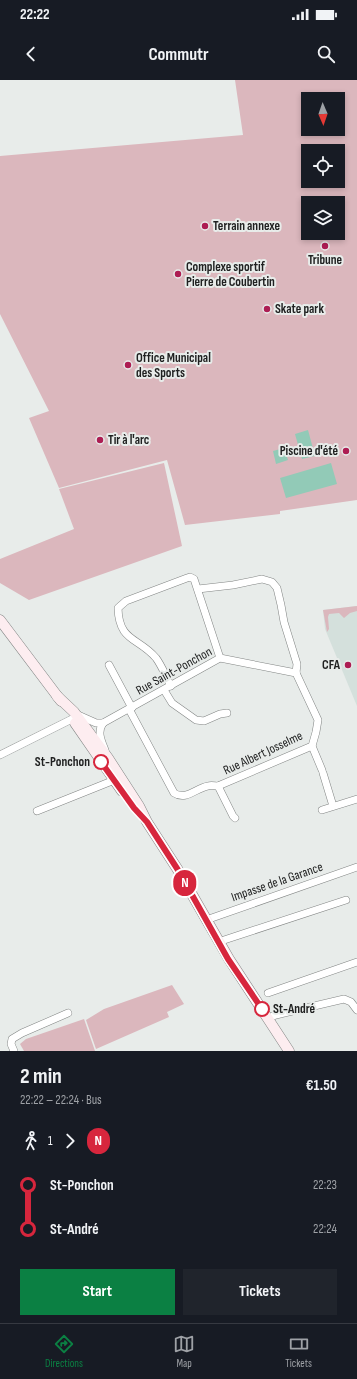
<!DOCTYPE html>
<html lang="en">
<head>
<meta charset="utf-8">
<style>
  body { margin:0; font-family:"Sofia Sans Condensed",sans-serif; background:#20242c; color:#f1f3f6; height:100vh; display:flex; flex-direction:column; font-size:15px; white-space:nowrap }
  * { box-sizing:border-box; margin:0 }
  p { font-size:13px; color:#9ea1a6 }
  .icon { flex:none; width:22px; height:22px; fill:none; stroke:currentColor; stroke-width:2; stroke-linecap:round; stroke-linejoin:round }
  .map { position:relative; height:971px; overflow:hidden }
  .details { display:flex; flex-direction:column; background:#171b24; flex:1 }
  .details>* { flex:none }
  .badge { padding:0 8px; border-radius:13px; font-size:14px; line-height:26px }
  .needle { width:26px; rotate:178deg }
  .fabs { position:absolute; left:301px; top:12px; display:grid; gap:8px }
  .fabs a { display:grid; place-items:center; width:44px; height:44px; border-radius:0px; background:#171b24; box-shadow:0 2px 6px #0003; font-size:20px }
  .map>.badge { position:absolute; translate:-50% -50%; box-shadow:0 0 0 2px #fff }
  .legs { display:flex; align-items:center; gap:6px; height:44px; padding:0 20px; font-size:13px }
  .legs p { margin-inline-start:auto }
  .head { display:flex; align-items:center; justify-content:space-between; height:68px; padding:0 20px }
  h1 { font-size:22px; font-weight:700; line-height:30px }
  .action { display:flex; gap:8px; margin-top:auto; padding:8px 20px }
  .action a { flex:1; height:46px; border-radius:0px; background:#0b8043; color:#fff; font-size:16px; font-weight:700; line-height:46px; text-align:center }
  .action a+a { background:#20242c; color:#f1f3f6 }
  ul { padding:0 20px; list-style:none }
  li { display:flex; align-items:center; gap:14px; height:44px; font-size:15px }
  li i { display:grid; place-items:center; width:6px; height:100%; margin:0 5px; background:currentColor }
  li i::after { content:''; width:10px; height:10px; margin:-5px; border:3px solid; border-radius:50%; background:#171b24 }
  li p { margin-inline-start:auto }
  li:first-child i { background:linear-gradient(#0000 50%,currentColor 0) }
  li:last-child i { background:linear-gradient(currentColor 50%,#0000 0) }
  .status { display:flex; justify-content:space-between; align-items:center; height:28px; padding:0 20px; background:#171b24; direction:ltr }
  .status svg { height:11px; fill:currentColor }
  header { display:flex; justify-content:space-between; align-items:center; height:52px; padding:0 20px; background:#171b24; font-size:18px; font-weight:700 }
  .menu { display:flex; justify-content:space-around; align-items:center; height:56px; border-top:1px solid #363941; background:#171b24; font-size:11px; color:#9ea1a6 }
  .menu a { display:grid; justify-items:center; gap:2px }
  .menu .current { color:#0b8043 }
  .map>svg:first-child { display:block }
</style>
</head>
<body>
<div class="status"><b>22:22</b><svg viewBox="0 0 49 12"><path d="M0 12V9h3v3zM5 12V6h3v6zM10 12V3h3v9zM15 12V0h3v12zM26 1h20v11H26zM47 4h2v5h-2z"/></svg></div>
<header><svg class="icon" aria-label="back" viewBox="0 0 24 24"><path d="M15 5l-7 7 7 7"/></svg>Commutr<svg class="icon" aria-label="search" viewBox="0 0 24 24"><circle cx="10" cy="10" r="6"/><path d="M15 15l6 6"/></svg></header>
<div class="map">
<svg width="357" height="971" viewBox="0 0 357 971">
  <rect width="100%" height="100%" fill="#e8ecea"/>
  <path fill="#d4e0dc" d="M357,526V626L325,549L323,530Z"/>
  <g fill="#dbb7bd" fill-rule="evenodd">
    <path d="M235,0H357V420L280,431V434L185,445L167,380L59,408L29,338L49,331L0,234V76L243,55ZM308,19H338V49H308ZM308,71H338V101H308ZM308,123H338V153H308Z"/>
    <path d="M164,383L182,466L29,520L0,503V479L74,449L59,409Z"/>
    <path d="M357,526V531L350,533L344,538L339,533L329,534L328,537L329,549L327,552L323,530Z"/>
    <path d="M172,905L184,924L167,932L169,937L96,969L86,940L104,929Z"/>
    <path d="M84,939L95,971H24L20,964L26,959Z"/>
  </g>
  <g fill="#92cab7">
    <path d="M308,350L315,376L302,379L295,354Z"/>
    <path d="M284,368L288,380L276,384L273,371Z"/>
    <path d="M331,383L337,404L286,418L280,398Z"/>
  </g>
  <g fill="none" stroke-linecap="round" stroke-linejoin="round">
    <defs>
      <g id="minor">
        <path d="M198,509L233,505L262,499L272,502L277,508L281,525L284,542L297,584L296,593"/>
        <path d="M109,585L132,628"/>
        <path d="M171,606C166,597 162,586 156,578C138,557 119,562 118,528L126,521L187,498L190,497L194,499L220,578"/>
        <path d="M164,610L172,623L196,640L204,641L220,634L227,633"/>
        <path d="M129,629L174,713C186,721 196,708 208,706C211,705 215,706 218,706L312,666L316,652L318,640L296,593"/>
        <path d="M78,635L96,643H103"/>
        <path d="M312,666L322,690"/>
        <path d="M105,670C101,660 97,652 103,643L220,578L296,593"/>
        <path d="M0,675L72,639"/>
        <path d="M323,693L333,726"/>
        <path d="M218,706L233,736L235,738"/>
        <path d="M322,730L357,719"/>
        <path d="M37,731L117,699"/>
        <path d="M206,840L357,787"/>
        <path d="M218,862L346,820"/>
        <path d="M268,913L357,882"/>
        <path d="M268,938L276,935L344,919L351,922L357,930"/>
        <path d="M14,971L11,964L12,959L22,953L68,933"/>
      </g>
      <g id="secondary">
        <path d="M0,540L61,621"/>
        <path d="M57,616L74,632L108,678L139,726L147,742L178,790L229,879L289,971"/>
        <path d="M75,643L122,711"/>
      </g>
    </defs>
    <use href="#minor" stroke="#828584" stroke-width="8"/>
    <use href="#secondary" stroke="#828584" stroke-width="11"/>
    <use href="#minor" stroke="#fff" stroke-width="7"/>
    <use href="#secondary" stroke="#fdedf0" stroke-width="10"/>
  </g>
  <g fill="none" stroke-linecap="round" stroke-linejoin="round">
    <defs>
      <path id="line-1" d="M101,682L134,728L147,742L178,790L228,879L262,929"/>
    </defs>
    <use href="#line-1" stroke="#fff" stroke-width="9"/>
    <use href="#line-1" stroke="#d7263d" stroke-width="6"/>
  </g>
  <g fill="#ad1d53" stroke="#e8ecea" stroke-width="1.5">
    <circle cx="205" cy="146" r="4"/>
    <circle cx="325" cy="166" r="4"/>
    <circle cx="178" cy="194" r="4"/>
    <circle cx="267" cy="229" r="4"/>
    <circle cx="128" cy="285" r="4"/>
    <circle cx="100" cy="360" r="4"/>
    <circle cx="346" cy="371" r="4"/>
    <circle cx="348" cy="585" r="4"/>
  </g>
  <g fill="#fff" stroke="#d7263d" stroke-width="2">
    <circle cx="101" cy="682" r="7"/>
    <circle cx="262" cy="929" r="7"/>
  </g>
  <g text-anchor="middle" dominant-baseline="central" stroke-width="4" stroke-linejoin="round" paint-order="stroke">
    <g font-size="13" font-weight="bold" fill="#202121" stroke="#e8ecea" text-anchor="start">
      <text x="213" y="146">Terrain annexe</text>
      <text x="325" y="180" text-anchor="middle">Tribune</text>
      <text x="186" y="187">Complexe sportif<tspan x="186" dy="15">Pierre de Coubertin</tspan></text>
      <text x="275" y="229">Skate park</text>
      <text x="136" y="278">Office Municipal<tspan x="136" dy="15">des Sports</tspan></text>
      <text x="108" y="360">Tir à l'arc</text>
      <text x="338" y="371" text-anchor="end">Piscine d'été</text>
      <text x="340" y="585" text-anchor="end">CFA</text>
    </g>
    <g font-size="13" fill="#202121" stroke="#e8ecea">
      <text transform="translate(174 591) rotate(-29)">Rue Saint-Ponchon</text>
      <text transform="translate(263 673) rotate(-25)">Rue Albert Josselme</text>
      <text transform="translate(277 802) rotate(-19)">Impasse de la Garance</text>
    </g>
    <g font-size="13" font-weight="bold" fill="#202121" stroke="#e8ecea" text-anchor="end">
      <text x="90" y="682">St-Ponchon</text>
      <text x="273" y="929" text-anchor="start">St-André</text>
    </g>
  </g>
</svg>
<div class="fabs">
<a><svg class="needle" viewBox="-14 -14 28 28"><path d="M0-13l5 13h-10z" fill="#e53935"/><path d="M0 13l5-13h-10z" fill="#9ea1a6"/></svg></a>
<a><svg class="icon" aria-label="locate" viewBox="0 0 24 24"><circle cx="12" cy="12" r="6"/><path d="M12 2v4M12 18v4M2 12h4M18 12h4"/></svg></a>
<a><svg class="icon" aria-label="layers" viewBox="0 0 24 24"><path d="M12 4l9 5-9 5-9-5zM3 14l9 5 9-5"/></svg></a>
</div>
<b class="badge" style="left:185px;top:803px;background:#d7263d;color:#fff">N</b>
</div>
<section class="details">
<div class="head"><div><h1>2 min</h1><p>22:22 – 22:24 · Bus</p></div><b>€1.50</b></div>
<div class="legs"><svg class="icon" aria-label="walk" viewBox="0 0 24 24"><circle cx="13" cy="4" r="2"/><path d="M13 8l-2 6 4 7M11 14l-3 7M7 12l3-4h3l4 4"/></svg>1<svg class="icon" aria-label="forward" viewBox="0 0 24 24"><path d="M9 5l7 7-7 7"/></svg><b class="badge" style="background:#d7263d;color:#fff">N</b></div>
<ul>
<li><i style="color:#d7263d"></i><b>St-Ponchon</b><p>22:23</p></li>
<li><i style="color:#d7263d"></i><b>St-André</b><p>22:24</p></li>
</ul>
<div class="action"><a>Start</a><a>Tickets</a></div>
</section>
<nav class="menu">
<a class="current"><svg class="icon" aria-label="directions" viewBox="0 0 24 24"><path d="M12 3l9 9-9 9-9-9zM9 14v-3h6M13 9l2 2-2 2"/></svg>Directions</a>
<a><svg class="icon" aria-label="map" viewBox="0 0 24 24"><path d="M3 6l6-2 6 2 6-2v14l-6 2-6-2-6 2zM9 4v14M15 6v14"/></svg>Map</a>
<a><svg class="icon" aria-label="tickets" viewBox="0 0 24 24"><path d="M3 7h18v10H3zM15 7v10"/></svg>Tickets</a>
</nav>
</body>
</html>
